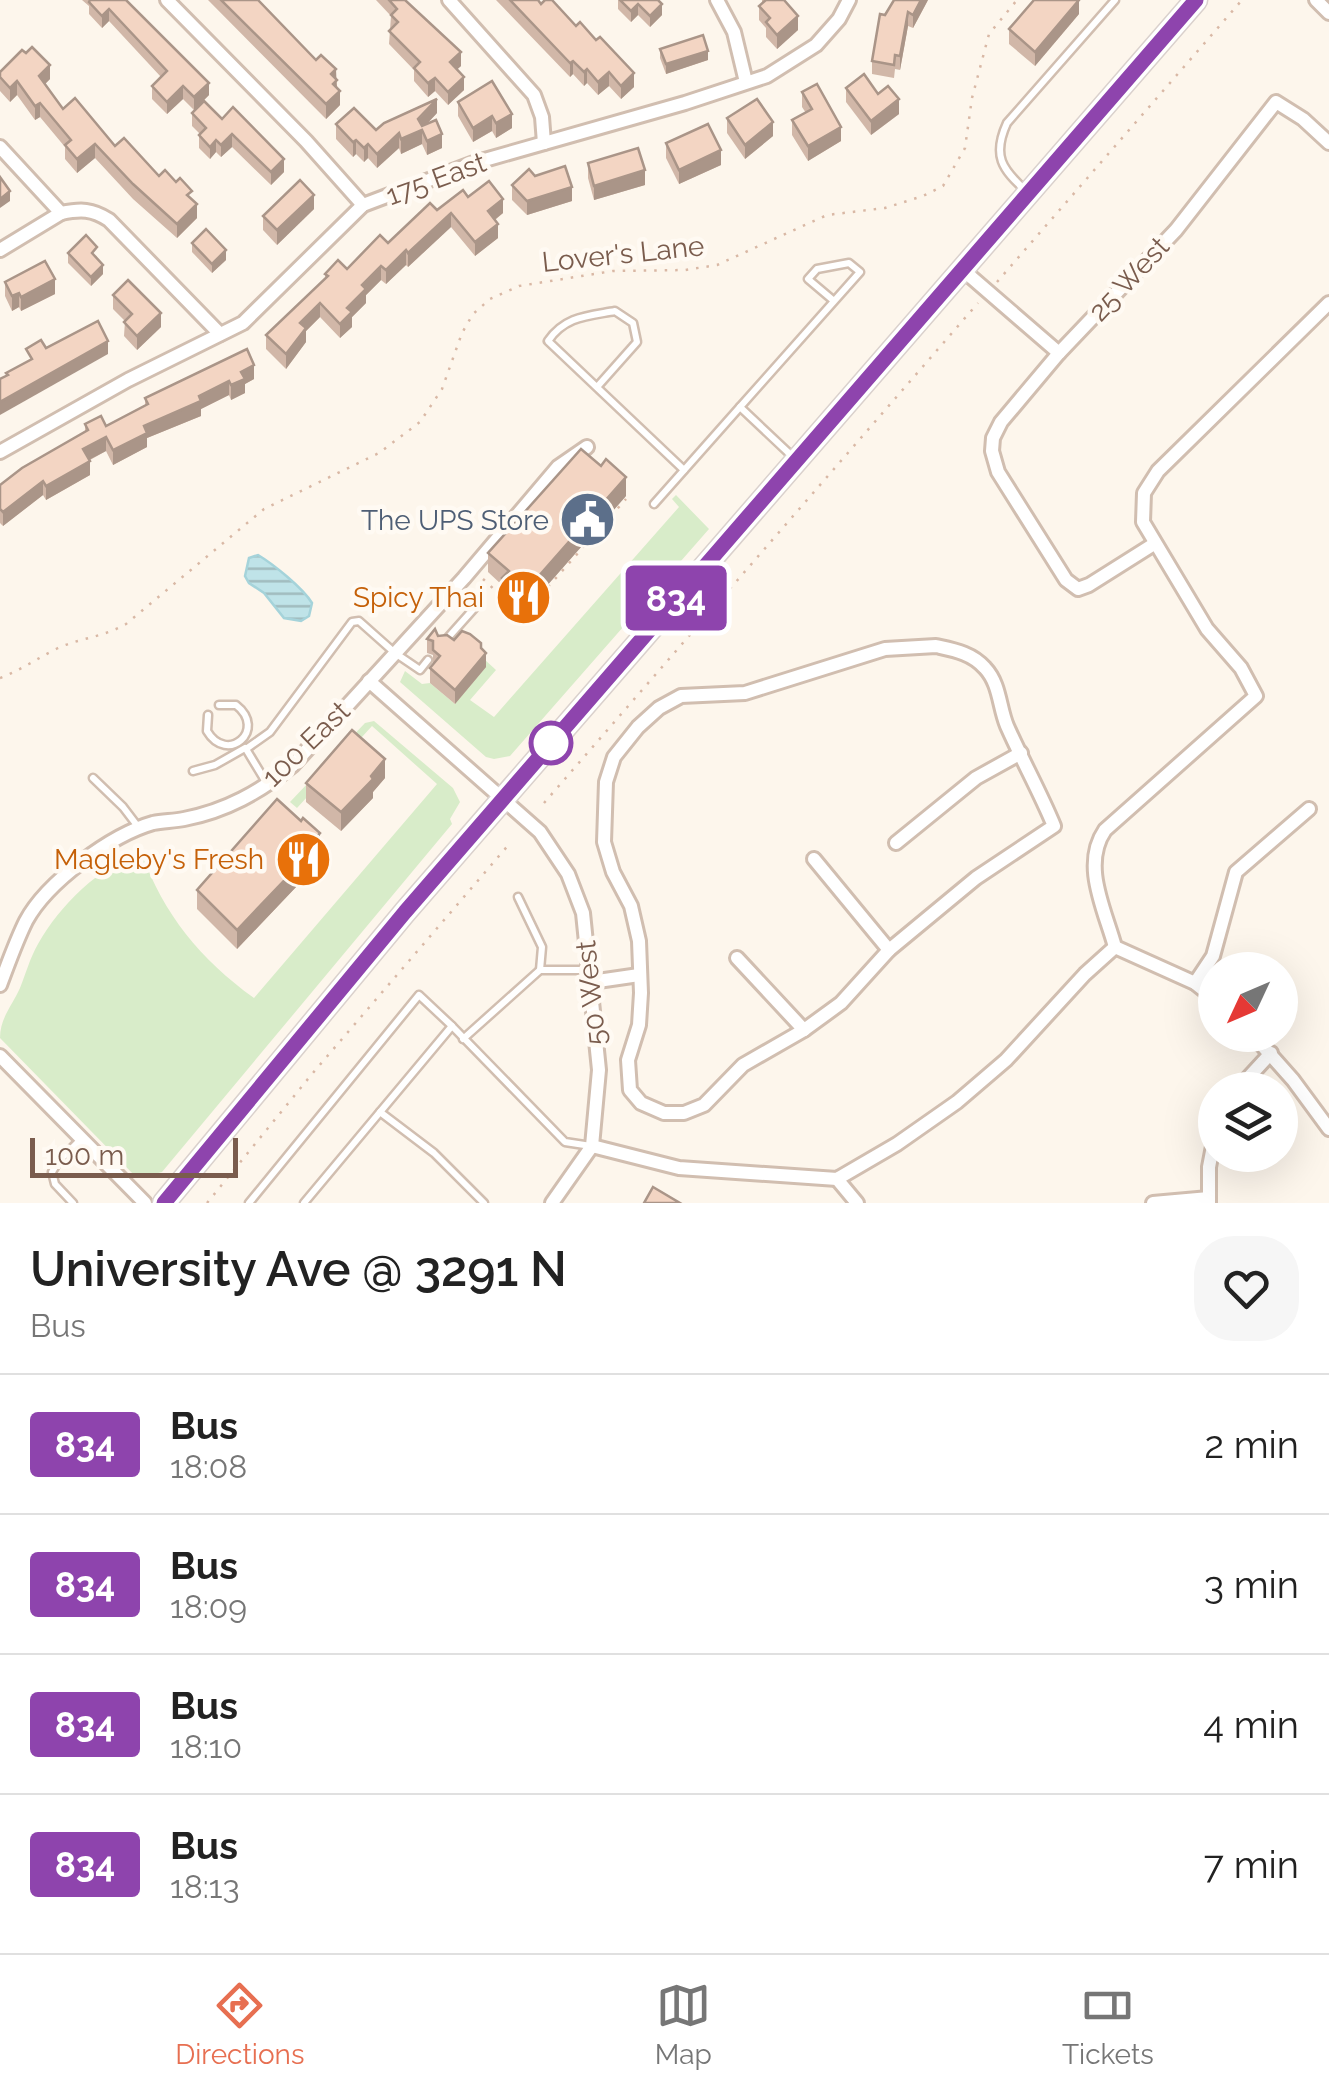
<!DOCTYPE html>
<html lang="en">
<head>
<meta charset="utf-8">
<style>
  body { margin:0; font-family:Raleway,sans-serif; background:#f6f6f6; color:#222; height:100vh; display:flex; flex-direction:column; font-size:38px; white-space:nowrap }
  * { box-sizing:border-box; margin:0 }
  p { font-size:32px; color:#767676 }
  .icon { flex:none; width:55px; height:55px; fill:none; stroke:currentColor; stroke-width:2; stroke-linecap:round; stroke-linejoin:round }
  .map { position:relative; height:1203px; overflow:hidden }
  .details { display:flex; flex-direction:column; background:#fff; flex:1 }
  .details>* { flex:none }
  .badge { padding:0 20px; border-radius:8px; font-size:35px; line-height:65px }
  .needle { width:65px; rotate:226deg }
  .fabs { position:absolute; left:1198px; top:952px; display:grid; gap:20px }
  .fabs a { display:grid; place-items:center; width:100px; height:100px; border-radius:50%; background:#fff; box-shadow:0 10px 40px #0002; font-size:50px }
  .scale { position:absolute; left:30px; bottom:25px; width:208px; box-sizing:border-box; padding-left:10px; border:5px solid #7a5c4d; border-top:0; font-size:28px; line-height:35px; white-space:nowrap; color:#7a5c4d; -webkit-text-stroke:8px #fffaf3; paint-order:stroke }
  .map>.badge { position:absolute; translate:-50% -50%; box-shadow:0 0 0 5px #fff }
  .round { display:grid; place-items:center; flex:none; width:105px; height:105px; border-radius:40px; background:#f6f6f6 }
  .head { display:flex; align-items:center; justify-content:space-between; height:170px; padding:0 30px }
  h1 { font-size:48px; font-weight:600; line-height:75px }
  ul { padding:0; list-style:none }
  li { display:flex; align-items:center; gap:30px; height:140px; padding:0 30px; border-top:2px solid #e0e0e0 }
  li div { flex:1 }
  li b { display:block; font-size:38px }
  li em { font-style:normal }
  li .badge { min-width:110px; font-weight:700; text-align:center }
  .tabs { display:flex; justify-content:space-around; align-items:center; height:140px; border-top:2px solid #e0e0e0; background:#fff; font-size:28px; color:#767676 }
  .tabs a { display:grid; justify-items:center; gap:5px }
  .tabs .on { color:#e76f51 }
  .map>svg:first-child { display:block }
</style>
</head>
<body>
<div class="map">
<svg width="1329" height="1203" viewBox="0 0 1329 1203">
  <defs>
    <pattern id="water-rules" width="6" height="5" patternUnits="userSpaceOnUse" patternTransform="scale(2.5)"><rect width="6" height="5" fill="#bfe3e8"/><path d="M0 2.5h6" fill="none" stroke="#a0bbbe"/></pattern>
  </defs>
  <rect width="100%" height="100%" fill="#fdf6ec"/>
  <g fill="#d8ecc9">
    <path d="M676,495L709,529L510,756L494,759L486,757L400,682L405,671L422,684L430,683L455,704L484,659L496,670L470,700L494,717L679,507L672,499Z"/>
    <path d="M374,721L453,788L460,802L450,819L452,824L162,1172L143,1177L134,1175L0,1038C0,1018 12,1006 20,988C26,973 30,958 38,944C60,905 99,867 141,852C164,915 200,959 254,998L437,784L372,726L297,808L290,802L365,723Z"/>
  </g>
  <path fill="url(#water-rules)" stroke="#a5d3da" stroke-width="2.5" d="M258,555C273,564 303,588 312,603L309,616L301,621L284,618L264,593L249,583L245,576L249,558Z"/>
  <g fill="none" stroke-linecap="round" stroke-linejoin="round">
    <defs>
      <g id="service">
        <path d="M1026,191C1002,169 992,156 1007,123L1115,0"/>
        <path d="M597,387L637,342L633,323L615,311C588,316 565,316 548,341L684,470"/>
        <path d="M793,457L740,407L860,272L849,263L817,269L808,279L834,301"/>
        <path d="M654,504L740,407"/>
        <path d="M445,641L478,604"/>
        <path d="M208,715L207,731C227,765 268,730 236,705H219"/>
        <path d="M193,771L215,765L245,748"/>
        <path d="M93,778L123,807L139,828"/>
        <path d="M266,782L246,749L270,732L352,622L359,621L395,653L420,670L428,660"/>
        <path d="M518,897L542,947L540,970"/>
        <path d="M452,1026L565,1142L591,1146"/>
        <path d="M463,1039L540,970H590"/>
        <path d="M380,1112L434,1153L484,1203"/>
        <path d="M73,1203L55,1184L52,1172L58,1162L81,1139"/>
        <path d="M249,1203L419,995L452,1026L304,1203"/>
      </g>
      <g id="minor">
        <path d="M167,0L306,141L363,205"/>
        <path d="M449,0L534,95L542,117L544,143"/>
        <path d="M717,0L734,32L746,82"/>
        <path d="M1316,0L1329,13"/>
        <path d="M0,147L61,213C81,209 92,209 109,220L220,334"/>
        <path d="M0,250L61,213"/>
        <path d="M963,270L1059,353"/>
        <path d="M0,452L128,380L243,323L363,205L474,163L685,103L767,76L816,45L839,19L849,0"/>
        <path d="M1154,544L1089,585L1078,589L1066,580L998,472L992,451L993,438L1001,422L1059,353L1176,230L1276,102L1303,119L1329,143"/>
        <path d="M936,646C954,650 972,653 985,668C1000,684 999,707 1007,726C1022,760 1040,792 1054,826L976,878L889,950L841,1003L804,1030L743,1065L704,1105L684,1113H664L641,1103L630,1090L628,1060L639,1025L641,993L639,941L631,906L613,872L604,842L606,782L614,757L638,727L659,708L681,696L745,693L885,649Z"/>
        <path d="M369,681L540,832L568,874L583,913L599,1070L592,1146L552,1203"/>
        <path d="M896,843L976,778L1021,753"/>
        <path d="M814,859L889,950"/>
        <path d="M737,958L804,1030"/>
        <path d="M591,982L639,975"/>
        <path d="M1195,983L1213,956L1236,872L1309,809"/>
        <path d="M0,985C8,964 16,941 26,921C47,882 111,835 153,823C163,821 174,821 184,819C226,811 260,792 293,765L464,578L558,467L587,447"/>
        <path d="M1215,999L1195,983L1115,947C1105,910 1081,865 1105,830L1256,696L1241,668L1207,629L1143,522L1144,493L1158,471L1329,303"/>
        <path d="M1253,1035L1293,1080L1329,1129"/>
        <path d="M0,1056L145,1203"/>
        <path d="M1237,1090L1271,1053"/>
        <path d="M592,1146L679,1168L837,1179L897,1144L957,1102L1006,1060L1085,974L1115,947"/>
        <path d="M837,1179L857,1203"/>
        <path d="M1153,1203L1209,1198"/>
        <path d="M1209,1203V1167L1215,1136"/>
      </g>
      <path id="trunk" d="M164,1203L405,912L1196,0"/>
    </defs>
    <use href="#service" stroke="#d1beb0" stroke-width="11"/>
    <use href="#minor" stroke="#d1beb0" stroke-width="18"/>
    <use href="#trunk" stroke="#dad1cd" stroke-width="25"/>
    <g stroke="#d9b8a5" stroke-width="2.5" stroke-dasharray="2.5 8" stroke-linecap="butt">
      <path d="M997,282L1242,0"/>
      <path d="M483,579L510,604"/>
      <path d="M520,612L523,615L626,499"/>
      <path d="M0,678C21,670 38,658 58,648C80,638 104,637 126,624L264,509L379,453L420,422L442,389L462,333L473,314L490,299L519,286L613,271L685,270L717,265L827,215L885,208L923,196L943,186L965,148L972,98L989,34L1017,0"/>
      <path d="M544,803L978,303"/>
      <path d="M207,1203L312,1074L511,842"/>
    </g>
    <use href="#service" stroke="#fff" stroke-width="6"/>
    <use href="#minor" stroke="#fff" stroke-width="12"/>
    <use href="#trunk" stroke="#f9c8a4" stroke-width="20"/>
  </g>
  <g fill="#d1b7a8">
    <path d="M82,0H126L209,95L194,110L183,99L167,114L152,99V86L161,77L109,21L102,28L89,14V6Z"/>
    <path d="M208,0H258L316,60L336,79L340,105L326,119Z"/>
    <path d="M376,0H405L461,66L457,69L464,90L448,105L435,91L428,97L414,81V70L389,44L391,16Z"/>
    <path d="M496,0H538L634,87L621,99L609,86L598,95L587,83L584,86L573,74L570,77Z"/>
    <path d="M618,0H658L662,15L650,27L638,15L631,22L618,9Z"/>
    <path d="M762,0H784L798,30L777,49L766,37V28L759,20V6L762,4Z"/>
    <path d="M928,0L913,28L908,26L900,70L895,69L894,78L872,74V61L885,15Z"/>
    <path d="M1079,14L1035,66L1009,44V29Z"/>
    <path d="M660,49L708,60L666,74L660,58Z"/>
    <path d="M0,72L50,79L45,84L63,109L192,200L197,218L177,238L133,199L95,158L77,173L65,159V147L40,117L35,120L17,95L10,102L0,91Z"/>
    <path d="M492,81L512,128L496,138L492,131L473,142L458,116V102Z"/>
    <path d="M846,88L878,94L899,114L871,135L846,102Z"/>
    <path d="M802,92L841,141L808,161L792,135V120L806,113L802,107Z"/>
    <path d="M192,113L222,119L284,172L271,185L232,147L221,157L216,152L210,159L199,148V135L200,134L192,126Z"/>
    <path d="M437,113L427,124L442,148L427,155L422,144L401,154L399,148L377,168L368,158L364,162L356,154L353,157L336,139V124L376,130Z"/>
    <path d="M727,118L773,136L745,159L727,133Z"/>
    <path d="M666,143L721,165L679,184L666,158Z"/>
    <path d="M588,163L645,185L594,200L588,178Z"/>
    <path d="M535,176L572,201L527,215L512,200V185Z"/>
    <path d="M468,197L503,213L495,220L498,238L475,256L451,227L408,267L406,265L386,284L381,280L366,295V303L352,317V327L340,338L320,317L306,331V342L286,369L266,349V335L325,279V274L347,269L437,210Z"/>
    <path d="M314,209L277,245L263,230V216Z"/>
    <path d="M192,243L226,260L212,273L192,252Z"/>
    <path d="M68,253L97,256L96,257L103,274L91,286L68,263Z"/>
    <path d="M5,282L55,294L21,311L19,307L12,311L5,296Z"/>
    <path d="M113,295L161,327L137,350L124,336L125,321L113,309Z"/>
    <path d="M247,349L254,379L245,384V393L231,400L229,395L201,409V416L147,438V447L113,465L106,451L90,460V475L46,500L43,495L3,526L0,523V485L85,432V424L106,426L145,405V398Z"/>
    <path d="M626,496L522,614L502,597V585L488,572V553Z"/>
    <path d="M438,636L481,648L486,667L455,704L430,683V668L433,664V655L427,653V639Z"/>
    <path d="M385,778L373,792V798L341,831L306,802V783Z"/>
    <path d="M320,852L297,879V886L237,949L197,909V890Z"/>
  </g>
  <g fill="#aa9588">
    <path d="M921,0H928L913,28V15Z"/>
    <path d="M1079,0V14L1035,66V52Z"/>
    <path d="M638,4V15L631,22V11Z"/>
    <path d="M662,4V15L650,27V16Z"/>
    <path d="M109,9V21L102,28V16Z"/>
    <path d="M908,12V26L900,70V56Z"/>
    <path d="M798,16V30L777,49V35Z"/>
    <path d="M708,51V60L666,74V64Z"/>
    <path d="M461,52V66L450,76V62Z"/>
    <path d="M573,61V74L570,77V63Z"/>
    <path d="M50,65V79L39,90V76Z"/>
    <path d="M336,69L337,93L340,91V105L326,119V104L331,74Z"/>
    <path d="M587,69V83L584,86V72Z"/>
    <path d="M609,72V86L598,95V82Z"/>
    <path d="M634,73V87L621,99V86Z"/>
    <path d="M464,77V90L448,105V92Z"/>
    <path d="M435,78V91L428,97V83Z"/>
    <path d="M17,81V95L10,102V88Z"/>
    <path d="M209,83V95L194,110V97Z"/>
    <path d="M183,86V99L167,114V102Z"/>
    <path d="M437,99V113L420,131L422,130V144L401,154V139Z"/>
    <path d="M899,99V114L871,135V121Z"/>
    <path d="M40,103V117L35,120V106Z"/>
    <path d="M512,114V128L496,138V123Z"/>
    <path d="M492,116V131L473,142V128Z"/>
    <path d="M773,122V136L745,159V145Z"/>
    <path d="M841,127V141L808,161V146Z"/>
    <path d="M399,133V148L377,168V154Z"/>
    <path d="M232,134V147L221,157V145Z"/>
    <path d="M442,134V148L427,155V141Z"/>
    <path d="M216,140V152L210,159V147Z"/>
    <path d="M356,140V154L353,157V142Z"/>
    <path d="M95,144V158L77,173V159Z"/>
    <path d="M368,144V158L364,162V148Z"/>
    <path d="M721,150V165L679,184V170Z"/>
    <path d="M284,159V172L271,185V172Z"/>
    <path d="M645,170V185L594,200V186Z"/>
    <path d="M572,187V201L527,215V201Z"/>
    <path d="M10,191V201L0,208V199Z"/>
    <path d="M314,195V209L277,245V230Z"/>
    <path d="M503,199V213L488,225V211Z"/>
    <path d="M197,204V218L177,238V224Z"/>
    <path d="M451,213V227L408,267V253Z"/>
    <path d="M498,224V238L475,256V242Z"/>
    <path d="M226,250V260L212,273V264Z"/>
    <path d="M406,250V265L386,284V270Z"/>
    <path d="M103,265V274L91,286V277Z"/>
    <path d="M381,266V280L366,295V303L352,317V327L340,338V324L347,308L362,285Z"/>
    <path d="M55,279V294L21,311V297Z"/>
    <path d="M19,293V307L12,311V296Z"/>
    <path d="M320,303V317L306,331V342L286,369V354L300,323Z"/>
    <path d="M161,313V327L137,350V336Z"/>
    <path d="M108,341V354L0,415V402Z"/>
    <path d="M254,365V379L245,384V393L231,400V385L241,372Z"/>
    <path d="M229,381V395L201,409V416L147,438V447L113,465V450L144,426Z"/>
    <path d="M106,437V451L83,463V449Z"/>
    <path d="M90,461V475L46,500V486Z"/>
    <path d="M626,477V496L522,614V595Z"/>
    <path d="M43,481V495L3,526V512Z"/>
    <path d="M486,653V667L455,704V690Z"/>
    <path d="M385,759V778L373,792V798L341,831V812Z"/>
    <path d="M320,833V852L297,879V886L237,949V930Z"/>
  </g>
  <g fill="#f3d5c3" stroke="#aa9588" stroke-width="2.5">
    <path d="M90,0H126L209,83L194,97L183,86L167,102L152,86L167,71L109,9L102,16L89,2Z"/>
    <path d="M221,0H258L316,60L321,55L336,69L331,74L337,80L333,84L340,91L326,104Z"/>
    <path d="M389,0H405L461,52L450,62L464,77L448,92L435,78L428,83L414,68L420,62L389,31L398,22L391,15L397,9Z"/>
    <path d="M510,0H538L541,4L545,0H552L576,26L580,22L596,40L600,37L634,73L621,86L609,72L598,82L587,69L584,72L573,61L570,63Z"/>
    <path d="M620,0H658L662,4L650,16L638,4L631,11Z"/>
    <path d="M766,0H784L798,16L777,35L766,22L770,18L759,6Z"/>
    <path d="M894,0H921L913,15L908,12L900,56L895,55L894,65L872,61L880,14L885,15Z"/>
    <path d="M1034,0H1079L1035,52L1009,29Z"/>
    <path d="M703,35L708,51L666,64L660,49Z"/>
    <path d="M32,47L50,65L39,76L63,109L75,98L115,146L124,138L159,176L165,170L176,182L180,178L192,191L187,195L197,204L177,224L133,184L95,144L77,159L65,145L71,140L40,103L35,106L17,81L10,88L0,77V72L22,50L26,53Z"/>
    <path d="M864,74L878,94L888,86L899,99L871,121L846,88Z"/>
    <path d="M492,81L512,114L496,123L492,116L473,128L458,102Z"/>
    <path d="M817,84L841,127L808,146L792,120L812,109L802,92Z"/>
    <path d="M437,99L418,119L422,126L436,120L442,134L427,141L422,130L401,139L399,133L377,154L368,144L364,148L356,140L353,142L336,124L354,108L376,130L384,123Z"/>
    <path d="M757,99L773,122L745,145L727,118Z"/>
    <path d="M204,101L222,119L233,107L284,159L271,172L232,134L221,145L216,140L210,147L199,135L206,128L192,113Z"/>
    <path d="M708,124L721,150L679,170L666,143Z"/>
    <path d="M638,148L645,170L594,186L588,163Z"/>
    <path d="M565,166L572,187L527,201L512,185L529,169L535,176Z"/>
    <path d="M0,177L10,191L0,199Z"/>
    <path d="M300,180L314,195L277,230L263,216Z"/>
    <path d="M489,181L503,199L488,211L498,224L475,242L451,213L408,253L406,250L386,270L381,266L362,285L366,289L347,308L352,312L340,324L320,303L300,323L306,328L286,354L266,335L328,276L325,274L338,260L347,269L380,235L388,243L430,203L437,210L463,190L468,197Z"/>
    <path d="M206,229L226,250L212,264L192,243Z"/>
    <path d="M86,235L97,247L92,253L103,265L91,277L68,253Z"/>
    <path d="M45,261L55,279L21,297L19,293L12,296L5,282Z"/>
    <path d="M128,280L161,313L137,336L124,322L132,314L113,295Z"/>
    <path d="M98,321L108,341L0,402V379L8,375L6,373L32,359L26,349L41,340L46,348Z"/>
    <path d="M247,349L254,365L241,372L245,379L231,385L229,381L199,396L201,401L144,426L147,433L113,450L106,437L83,449L90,461L46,486L43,481L3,512L0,509V485L22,468L88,430L85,424L101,416L106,426L148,404L145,398Z"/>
    <path d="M581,449L601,466L606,459L626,477L522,595L502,578L509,571L488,553Z"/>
    <path d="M435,629L438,636L447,635L454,640L462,631L470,634L481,643V648L486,653L455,690L430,668L440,656L433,650V641L427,639Z"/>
    <path d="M352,730L385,759L371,776L373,779L341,812L306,783Z"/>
    <path d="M277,799L301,821L303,818L320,833L293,864L297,867L237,930L197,890Z"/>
    <path d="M653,1187L680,1203H644Z"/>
  </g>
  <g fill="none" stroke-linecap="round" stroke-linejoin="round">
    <defs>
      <path id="line" d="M164,1203L405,912L1196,0"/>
    </defs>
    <use href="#line" stroke="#fff" stroke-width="22"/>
    <use href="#line" stroke="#8e44ad" stroke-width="15"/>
  </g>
  <defs>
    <symbol id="civic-disc" viewBox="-11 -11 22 22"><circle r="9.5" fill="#5c6f8a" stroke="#fffaf3"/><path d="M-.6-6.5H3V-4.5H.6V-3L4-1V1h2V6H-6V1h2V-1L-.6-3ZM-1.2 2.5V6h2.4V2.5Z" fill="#fff"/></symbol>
    <symbol id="restaurant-disc" viewBox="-11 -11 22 22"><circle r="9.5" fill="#e8710a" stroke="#fffaf3"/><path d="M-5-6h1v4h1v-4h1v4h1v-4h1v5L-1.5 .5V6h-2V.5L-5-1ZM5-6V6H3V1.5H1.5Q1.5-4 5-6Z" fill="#fff"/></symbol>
  </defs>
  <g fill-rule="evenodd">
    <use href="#civic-disc" x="556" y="488" width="63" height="63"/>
    <use href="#restaurant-disc" x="492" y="566" width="63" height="63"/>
    <use href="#restaurant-disc" x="272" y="828" width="63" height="63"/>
  </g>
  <circle fill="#fff" stroke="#8e44ad" stroke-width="5" cx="551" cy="743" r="20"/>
  <g text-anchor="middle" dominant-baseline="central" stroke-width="9" stroke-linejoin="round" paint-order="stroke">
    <g font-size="28" fill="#7a5c4d" stroke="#fffaf3">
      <text transform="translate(436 179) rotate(-20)">175 East</text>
      <text transform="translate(623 254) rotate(-6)">Lover's Lane</text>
      <text transform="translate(1129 279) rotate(-47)">25 West</text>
      <text transform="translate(306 744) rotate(-44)">100 East</text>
      <text transform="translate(591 993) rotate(-96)">50 West</text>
    </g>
    <g font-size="28" fill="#4e5e75" stroke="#fffaf3" text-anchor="end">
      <text x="549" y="520">The UPS Store</text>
    </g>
    <g font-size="28" fill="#c56008" stroke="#fffaf3" text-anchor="end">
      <text x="484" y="597">Spicy Thai</text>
      <text x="264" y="859">Magleby's Fresh</text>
    </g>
  </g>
</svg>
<div class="fabs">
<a><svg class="needle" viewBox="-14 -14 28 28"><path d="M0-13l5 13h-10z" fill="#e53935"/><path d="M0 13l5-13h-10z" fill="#767676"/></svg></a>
<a><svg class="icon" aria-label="layers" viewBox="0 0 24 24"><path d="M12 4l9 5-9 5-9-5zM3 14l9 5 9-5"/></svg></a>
</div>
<div class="scale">100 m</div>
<b class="badge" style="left:676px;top:598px;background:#8e44ad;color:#fff">834</b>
</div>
<section class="details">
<div class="head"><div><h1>University Ave @ 3291 N</h1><p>Bus</p></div><a class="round"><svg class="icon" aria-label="heart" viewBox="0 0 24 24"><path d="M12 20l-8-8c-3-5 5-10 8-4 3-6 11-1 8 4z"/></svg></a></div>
<ul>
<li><span class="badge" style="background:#8e44ad;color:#fff">834</span><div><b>Bus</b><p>18:08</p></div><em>2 min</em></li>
<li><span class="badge" style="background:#8e44ad;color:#fff">834</span><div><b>Bus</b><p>18:09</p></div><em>3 min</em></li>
<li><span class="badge" style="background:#8e44ad;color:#fff">834</span><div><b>Bus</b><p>18:10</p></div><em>4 min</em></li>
<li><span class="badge" style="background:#8e44ad;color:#fff">834</span><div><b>Bus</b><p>18:13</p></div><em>7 min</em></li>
</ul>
</section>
<nav class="tabs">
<a class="on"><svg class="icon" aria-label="directions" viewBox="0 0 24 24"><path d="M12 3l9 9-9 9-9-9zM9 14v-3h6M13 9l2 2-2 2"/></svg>Directions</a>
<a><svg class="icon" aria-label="map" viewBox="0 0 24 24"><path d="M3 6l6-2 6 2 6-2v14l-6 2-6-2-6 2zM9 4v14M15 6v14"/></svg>Map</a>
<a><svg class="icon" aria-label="tickets" viewBox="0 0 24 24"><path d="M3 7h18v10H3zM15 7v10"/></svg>Tickets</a>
</nav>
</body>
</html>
